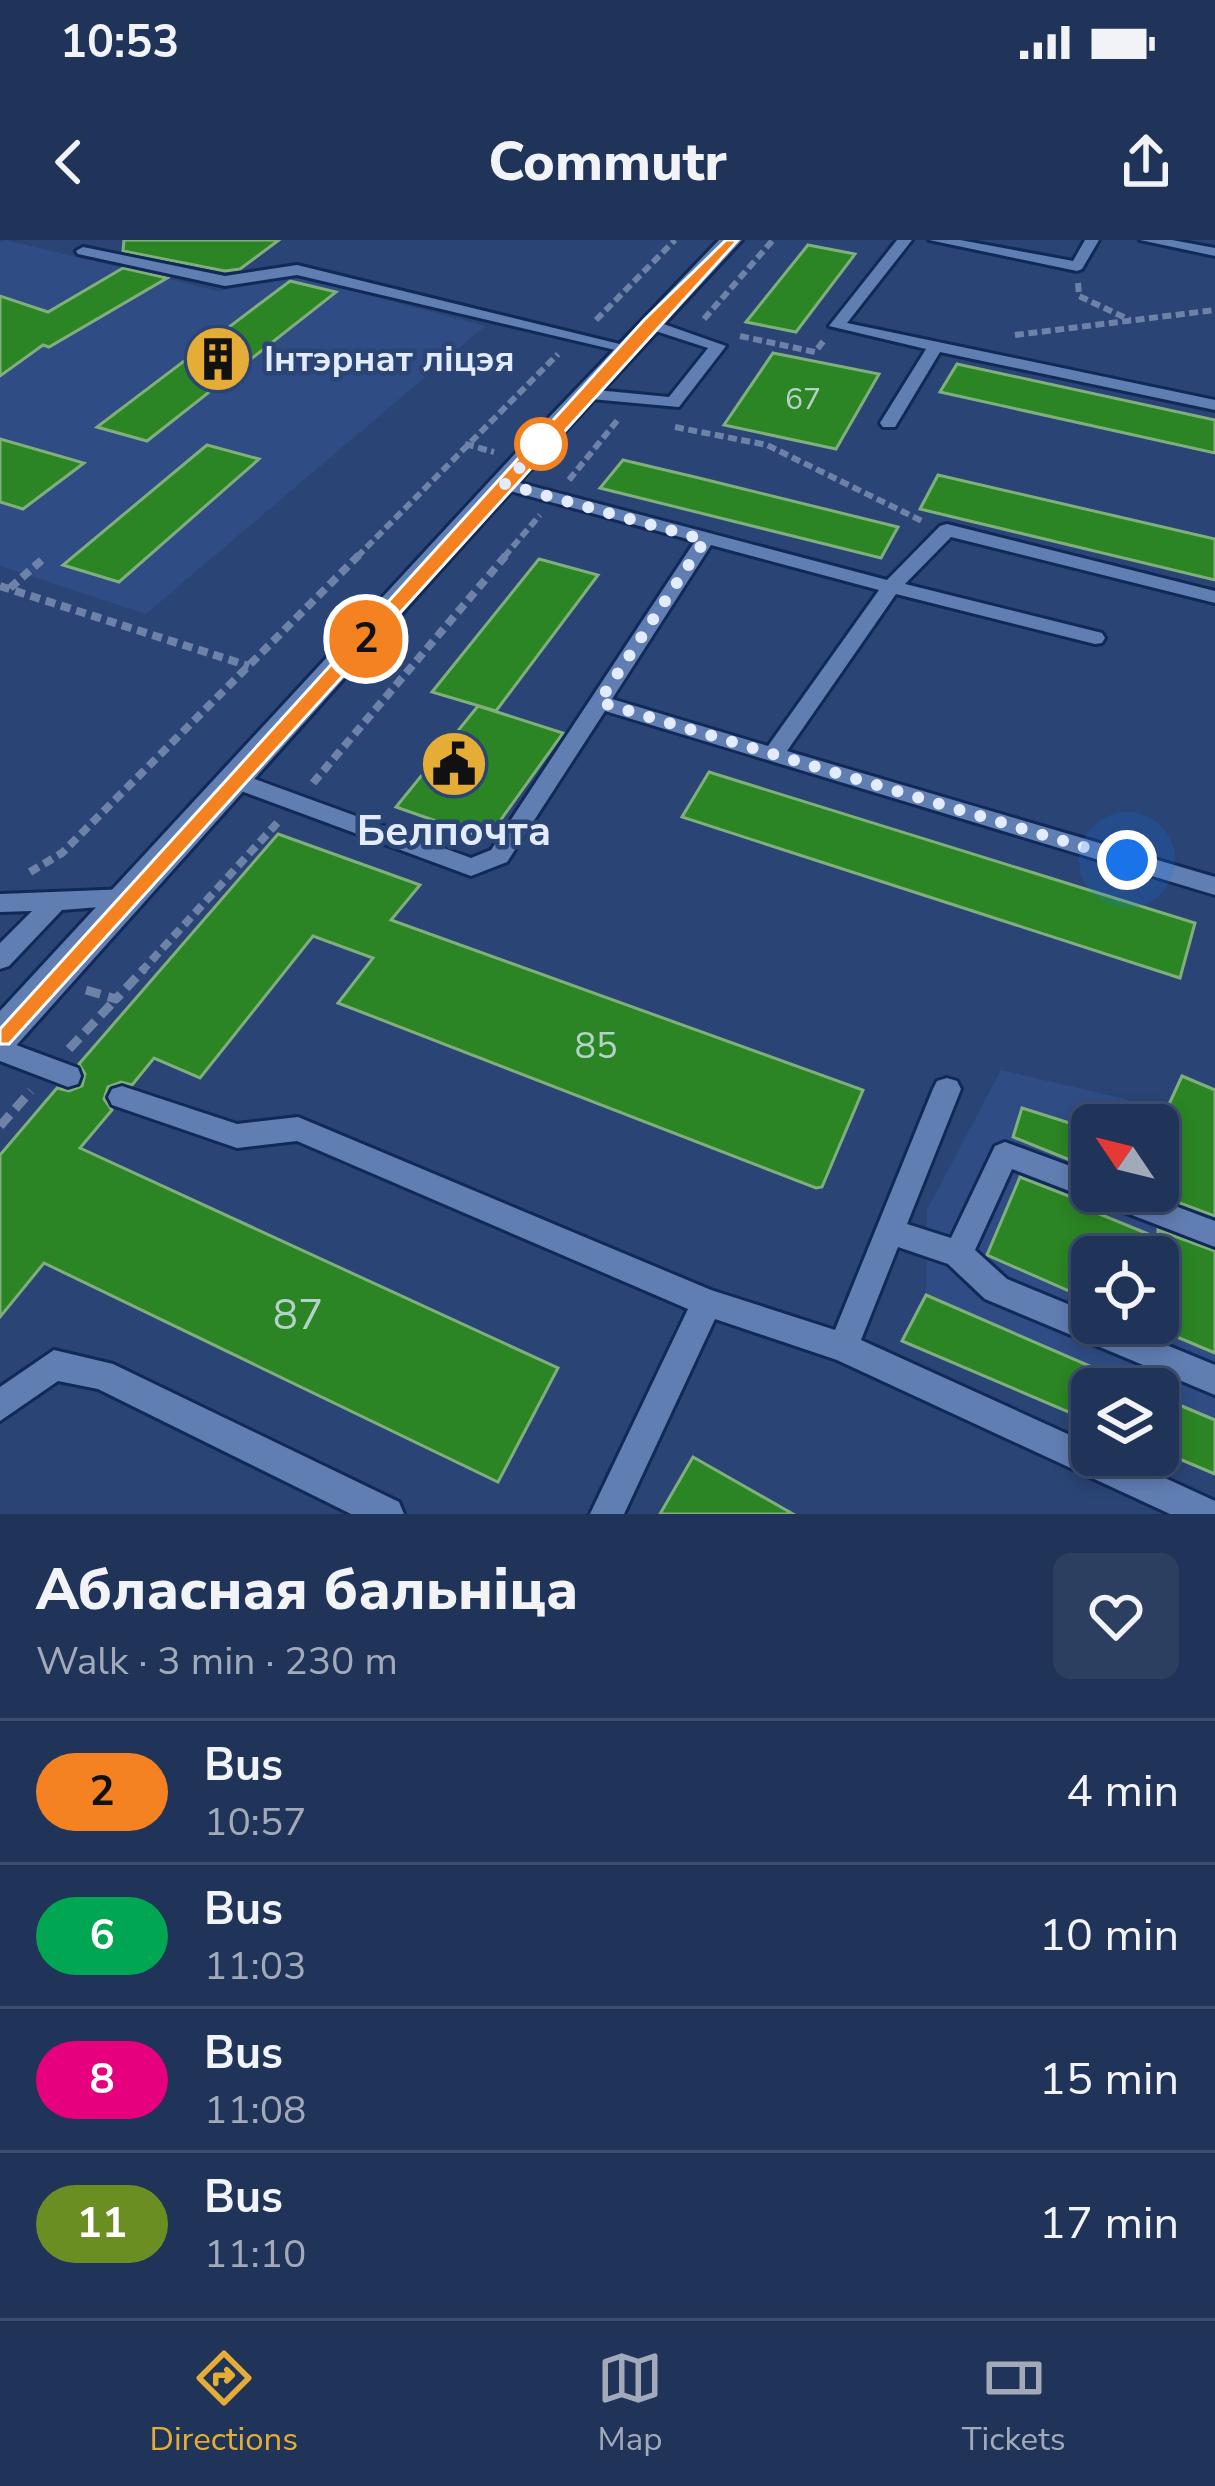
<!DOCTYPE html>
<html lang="en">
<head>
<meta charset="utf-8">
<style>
  body { margin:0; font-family:"Nunito Sans",sans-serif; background:#2d3f61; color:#f1f3f6; height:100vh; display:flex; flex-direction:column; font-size:45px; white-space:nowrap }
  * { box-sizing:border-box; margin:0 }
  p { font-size:39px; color:#a2aaba }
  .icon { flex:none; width:66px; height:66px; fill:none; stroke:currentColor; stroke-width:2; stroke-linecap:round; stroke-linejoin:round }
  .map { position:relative; height:1274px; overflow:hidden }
  .drawer { display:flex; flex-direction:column; background:#203358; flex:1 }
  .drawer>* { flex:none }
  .badge { padding:0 24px; border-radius:39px; font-size:42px; line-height:78px }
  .needle { width:78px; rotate:305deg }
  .fabs { position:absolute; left:1071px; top:864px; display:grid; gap:24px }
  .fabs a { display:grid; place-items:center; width:108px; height:108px; border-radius:18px; background:#203358; box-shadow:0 6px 18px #0003,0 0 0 3px #3d4e6e; font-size:60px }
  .you { position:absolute; width:60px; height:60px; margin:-30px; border:9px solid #fff; border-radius:50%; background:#1a73e8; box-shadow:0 0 0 18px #1a73e833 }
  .map>.badge { position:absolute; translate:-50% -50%; box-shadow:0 0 0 6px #fff }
  .round { display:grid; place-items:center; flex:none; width:126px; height:126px; border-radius:18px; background:#2d3f61 }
  .headline { display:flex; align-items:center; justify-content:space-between; height:204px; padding:0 36px }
  h1 { font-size:57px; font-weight:800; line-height:90px }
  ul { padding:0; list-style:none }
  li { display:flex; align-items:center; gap:36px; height:144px; padding:0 36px; border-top:3px solid #3d4e6e }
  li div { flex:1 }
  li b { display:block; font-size:45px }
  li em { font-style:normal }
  li .badge { min-width:132px; font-weight:700; text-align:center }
  .status { display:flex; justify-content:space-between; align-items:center; height:84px; padding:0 60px; background:#203358; direction:ltr }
  .status svg { height:33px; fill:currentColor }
  header { display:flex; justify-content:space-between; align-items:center; height:156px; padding:0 36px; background:#203358; font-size:54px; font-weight:800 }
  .menu { display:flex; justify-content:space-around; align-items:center; height:168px; border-top:3px solid #3d4e6e; background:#203358; font-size:33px; color:#a2aaba }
  .menu a { display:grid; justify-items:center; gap:6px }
  .menu .active { color:#e5ad35 }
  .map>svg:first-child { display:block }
</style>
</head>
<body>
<div class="status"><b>10:53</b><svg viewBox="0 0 49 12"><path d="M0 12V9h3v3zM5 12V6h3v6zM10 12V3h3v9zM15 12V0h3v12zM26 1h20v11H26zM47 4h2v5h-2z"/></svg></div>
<header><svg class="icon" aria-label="back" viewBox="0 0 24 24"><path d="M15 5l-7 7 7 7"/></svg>Commutr<svg class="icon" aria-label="share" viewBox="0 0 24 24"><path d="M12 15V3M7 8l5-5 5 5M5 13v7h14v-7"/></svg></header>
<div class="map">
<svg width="1215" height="1274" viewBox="0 0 1215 1274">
  <rect width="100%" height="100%" fill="#2a4475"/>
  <g fill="#2f4c84" fill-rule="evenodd">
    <path d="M6,0L218,51L296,36L485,86L146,374L0,326V3Z"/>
    <path d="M1001,830L1167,869L1215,888V1234L1158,1210V1149H1092V1182L902,1101L926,1055L927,970ZM1092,885H1158V951H1092ZM1092,1017H1158V1083H1092Z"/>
  </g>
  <g fill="#2b8524" stroke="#80af7b" stroke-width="3">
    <path d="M124,0H279L240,29L225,31L123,11Z"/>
    <path d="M808,5L855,14L796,92L746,82Z"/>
    <path d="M123,28L167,38L49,107L43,105L0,136V56L48,72Z"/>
    <path d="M290,41L336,52L147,201L97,187Z"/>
    <path d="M773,113L879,134L836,209L724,185Z"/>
    <path d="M957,124L1215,180V213L940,152Z"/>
    <path d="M0,199L84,223L23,269L0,262Z"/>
    <path d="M207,205L259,219L119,342L63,325Z"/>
    <path d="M623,220L699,238L898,287L881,318L600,248Z"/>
    <path d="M938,235L1215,299V340L920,269Z"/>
    <path d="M539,319L598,335L496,471L432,452Z"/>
    <path d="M478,466L563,493L487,599L396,567Z"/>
    <path d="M709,532L1195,683L1180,738L682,577Z"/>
    <path d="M278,594L420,645L391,680L863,850L822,947L816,948L338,763L373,718L313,696L200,838L154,818L132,845L121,842L108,847L104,859L112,870L80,908L558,1128L498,1242L44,1023L0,1077V915L57,848L69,851L82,846L85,834L79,824Z"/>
    <path d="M1182,836L1215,850V976L1158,955V888Z"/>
    <path d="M1022,868L1092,890V929L1013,897Z"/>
    <path d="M1020,937L1092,965V971L1158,998V990L1215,1011V1113L1158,1089V1017H1092V1061L987,1015Z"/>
    <path d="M926,1055L1092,1127V1182L902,1101Z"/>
    <path d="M1158,1156L1215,1180V1234L1158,1210Z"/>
    <path d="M693,1217L793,1274H660Z"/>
  </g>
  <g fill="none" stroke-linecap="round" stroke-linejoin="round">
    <defs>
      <g id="lane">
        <path d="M897,0H912L847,83L1215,160V170L940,112L895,187H883L880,183L926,109L829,86Z"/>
        <path d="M929,0H960L1073,21L1085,0H1099L1082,29L1077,31Z"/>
        <path d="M1140,0H1172L1215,8V16Z"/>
        <path d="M83,7L225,36L297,25L636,108L628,113L297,35L225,46L78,14L76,11Z"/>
        <path d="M643,81H655L726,106L679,167L580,158L578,154L586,149L669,157L708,108L643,87Z"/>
        <path d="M505,239L887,340L940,286L947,284L1215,351V363L951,297L905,344L1102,393L1105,398L1102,403L1095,404L896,354L787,511L1215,637V655L605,471L507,622L471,636L230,547L227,541L230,535L238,533L471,618L491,610L695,301L499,248L496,244ZM711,305L879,350L768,506L612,459Z"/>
        <path d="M129,649L138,652L141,658L138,664L62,670L9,726L0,729V703L32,671L0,672V654Z"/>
        <path d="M0,799L78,828L81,836L78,844L68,847L0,821Z"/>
        <path d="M947,838L957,841L961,849L907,984L951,998L995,906L1005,902L1092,934V951H1135L1215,981V1007L1012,929L975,1010L1007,1039L1092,1074V1083H1113L1215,1125V1155L985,1059L948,1024L898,1007L861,1100L1092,1205V1215H1115L1215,1261V1274H1170L837,1120L715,1079L624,1274H590L688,1069L297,901L237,908L112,865L108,857L112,849L122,846L237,884L298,877L711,1050L835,1090L933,849L937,841Z"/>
        <path d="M54,1110L113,1124L399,1262L404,1274H351L98,1149L58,1141L0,1181V1147Z"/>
      </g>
      <path id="secondary" d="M719,0H742L555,202L14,808L0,813V771L536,191Z"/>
    </defs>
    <use href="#lane" stroke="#112957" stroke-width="6"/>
    <use href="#secondary" stroke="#112957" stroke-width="6"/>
    <g stroke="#6e82a8" stroke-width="6" stroke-dasharray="9 4.5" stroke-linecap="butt">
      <path d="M1078,43L1079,56L1130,80"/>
      <path d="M704,79L773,0"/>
      <path d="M596,80L675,0"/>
      <path d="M1015,95L1215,70"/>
      <path d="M740,96L815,112L825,99"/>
      <path d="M675,187L767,205L922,281"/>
      <path d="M465,204L494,212"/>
      <path d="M569,240L620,177"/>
      <path d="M357,317L558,114"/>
      <path d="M504,317L540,275"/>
    </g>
    <g stroke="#6e82a8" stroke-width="8" stroke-dasharray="10 6" stroke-linecap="butt">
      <path d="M0,346L249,426"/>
      <path d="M10,348L43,319"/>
      <path d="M313,543L507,314"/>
      <path d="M30,632L62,613L360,314"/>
      <path d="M141,732L279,581"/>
    </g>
    <g stroke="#6e82a8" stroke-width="9" stroke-dasharray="15 8" stroke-linecap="butt">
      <path d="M86,750L116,759L144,729"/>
      <path d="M69,809L116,759"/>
      <path d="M0,886L31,851"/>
    </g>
    <use href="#lane" fill="#617eb3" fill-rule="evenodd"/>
    <use href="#secondary" fill="#617eb3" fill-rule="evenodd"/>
  </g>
  <path fill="#f58220" stroke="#fff" stroke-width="3" d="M726,0H738L9,804H0V789L230,536L644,80Z"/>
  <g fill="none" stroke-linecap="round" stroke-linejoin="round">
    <path stroke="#e2ecfe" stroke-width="12" stroke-dasharray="0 21.6" d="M541,204L552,192L505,244L705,300L599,462L1127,620"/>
  </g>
  <defs>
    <symbol id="building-disc" viewBox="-11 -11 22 22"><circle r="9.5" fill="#e5ad35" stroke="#2a4475"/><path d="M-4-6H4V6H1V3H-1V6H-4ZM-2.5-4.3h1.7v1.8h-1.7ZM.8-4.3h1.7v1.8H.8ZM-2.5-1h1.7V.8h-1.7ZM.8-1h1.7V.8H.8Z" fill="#111"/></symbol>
    <symbol id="civic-disc" viewBox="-11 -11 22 22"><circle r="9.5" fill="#e5ad35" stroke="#2a4475"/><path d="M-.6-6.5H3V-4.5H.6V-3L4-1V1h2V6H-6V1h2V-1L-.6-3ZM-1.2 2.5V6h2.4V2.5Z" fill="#111"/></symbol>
  </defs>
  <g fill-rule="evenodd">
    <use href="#building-disc" x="180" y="81" width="76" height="76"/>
    <use href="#civic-disc" x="416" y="486" width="76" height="76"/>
  </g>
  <circle fill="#fff" stroke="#f58220" stroke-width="6" cx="541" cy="204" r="24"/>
  <g text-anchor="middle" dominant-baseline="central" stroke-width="9" stroke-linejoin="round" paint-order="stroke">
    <g font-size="30" fill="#b4d2c8">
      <text x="803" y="159">67</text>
    </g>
    <g font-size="36" font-weight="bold" fill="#e2ecfe" stroke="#2a4475" text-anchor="start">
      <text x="264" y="119">Інтэрнат ліцэя</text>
    </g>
    <g font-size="36" fill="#b4d2c8">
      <text x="596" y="806">85</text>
    </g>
    <g font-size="42" font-weight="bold" fill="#e2ecfe" stroke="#2a4475">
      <text x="454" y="591">Белпочта</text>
    </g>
    <g font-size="42" fill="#b4d2c8">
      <text x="298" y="1075">87</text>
    </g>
  </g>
</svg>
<div class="fabs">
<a><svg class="needle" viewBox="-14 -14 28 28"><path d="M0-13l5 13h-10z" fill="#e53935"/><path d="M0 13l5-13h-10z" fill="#a2aaba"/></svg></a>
<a><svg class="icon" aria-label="locate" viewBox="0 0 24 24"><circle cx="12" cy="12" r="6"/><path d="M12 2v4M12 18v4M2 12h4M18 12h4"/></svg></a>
<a><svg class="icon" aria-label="layers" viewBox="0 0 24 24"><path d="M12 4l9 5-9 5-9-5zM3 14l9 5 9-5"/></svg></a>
</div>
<div class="you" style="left:1127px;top:620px"></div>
<b class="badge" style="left:366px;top:399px;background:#f58220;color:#111">2</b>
</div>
<section class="drawer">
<div class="headline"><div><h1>Абласная бальніца</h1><p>Walk · 3 min · 230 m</p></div><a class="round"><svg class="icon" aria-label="heart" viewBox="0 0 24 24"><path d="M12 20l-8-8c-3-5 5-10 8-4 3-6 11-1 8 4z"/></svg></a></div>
<ul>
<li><span class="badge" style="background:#f58220;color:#111">2</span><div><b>Bus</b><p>10:57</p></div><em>4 min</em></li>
<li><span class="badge" style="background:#00a651;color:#fff">6</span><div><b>Bus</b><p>11:03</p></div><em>10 min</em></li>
<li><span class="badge" style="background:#e6007e;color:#fff">8</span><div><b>Bus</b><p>11:08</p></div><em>15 min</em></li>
<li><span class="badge" style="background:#6b8e23;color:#fff">11</span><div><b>Bus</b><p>11:10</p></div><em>17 min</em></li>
</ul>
</section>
<nav class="menu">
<a class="active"><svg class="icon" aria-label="directions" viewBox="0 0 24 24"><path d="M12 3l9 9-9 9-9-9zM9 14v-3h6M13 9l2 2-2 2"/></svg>Directions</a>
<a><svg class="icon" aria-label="map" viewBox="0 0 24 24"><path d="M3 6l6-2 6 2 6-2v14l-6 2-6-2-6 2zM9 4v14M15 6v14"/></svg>Map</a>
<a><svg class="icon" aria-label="tickets" viewBox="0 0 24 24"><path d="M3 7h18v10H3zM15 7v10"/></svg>Tickets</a>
</nav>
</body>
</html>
